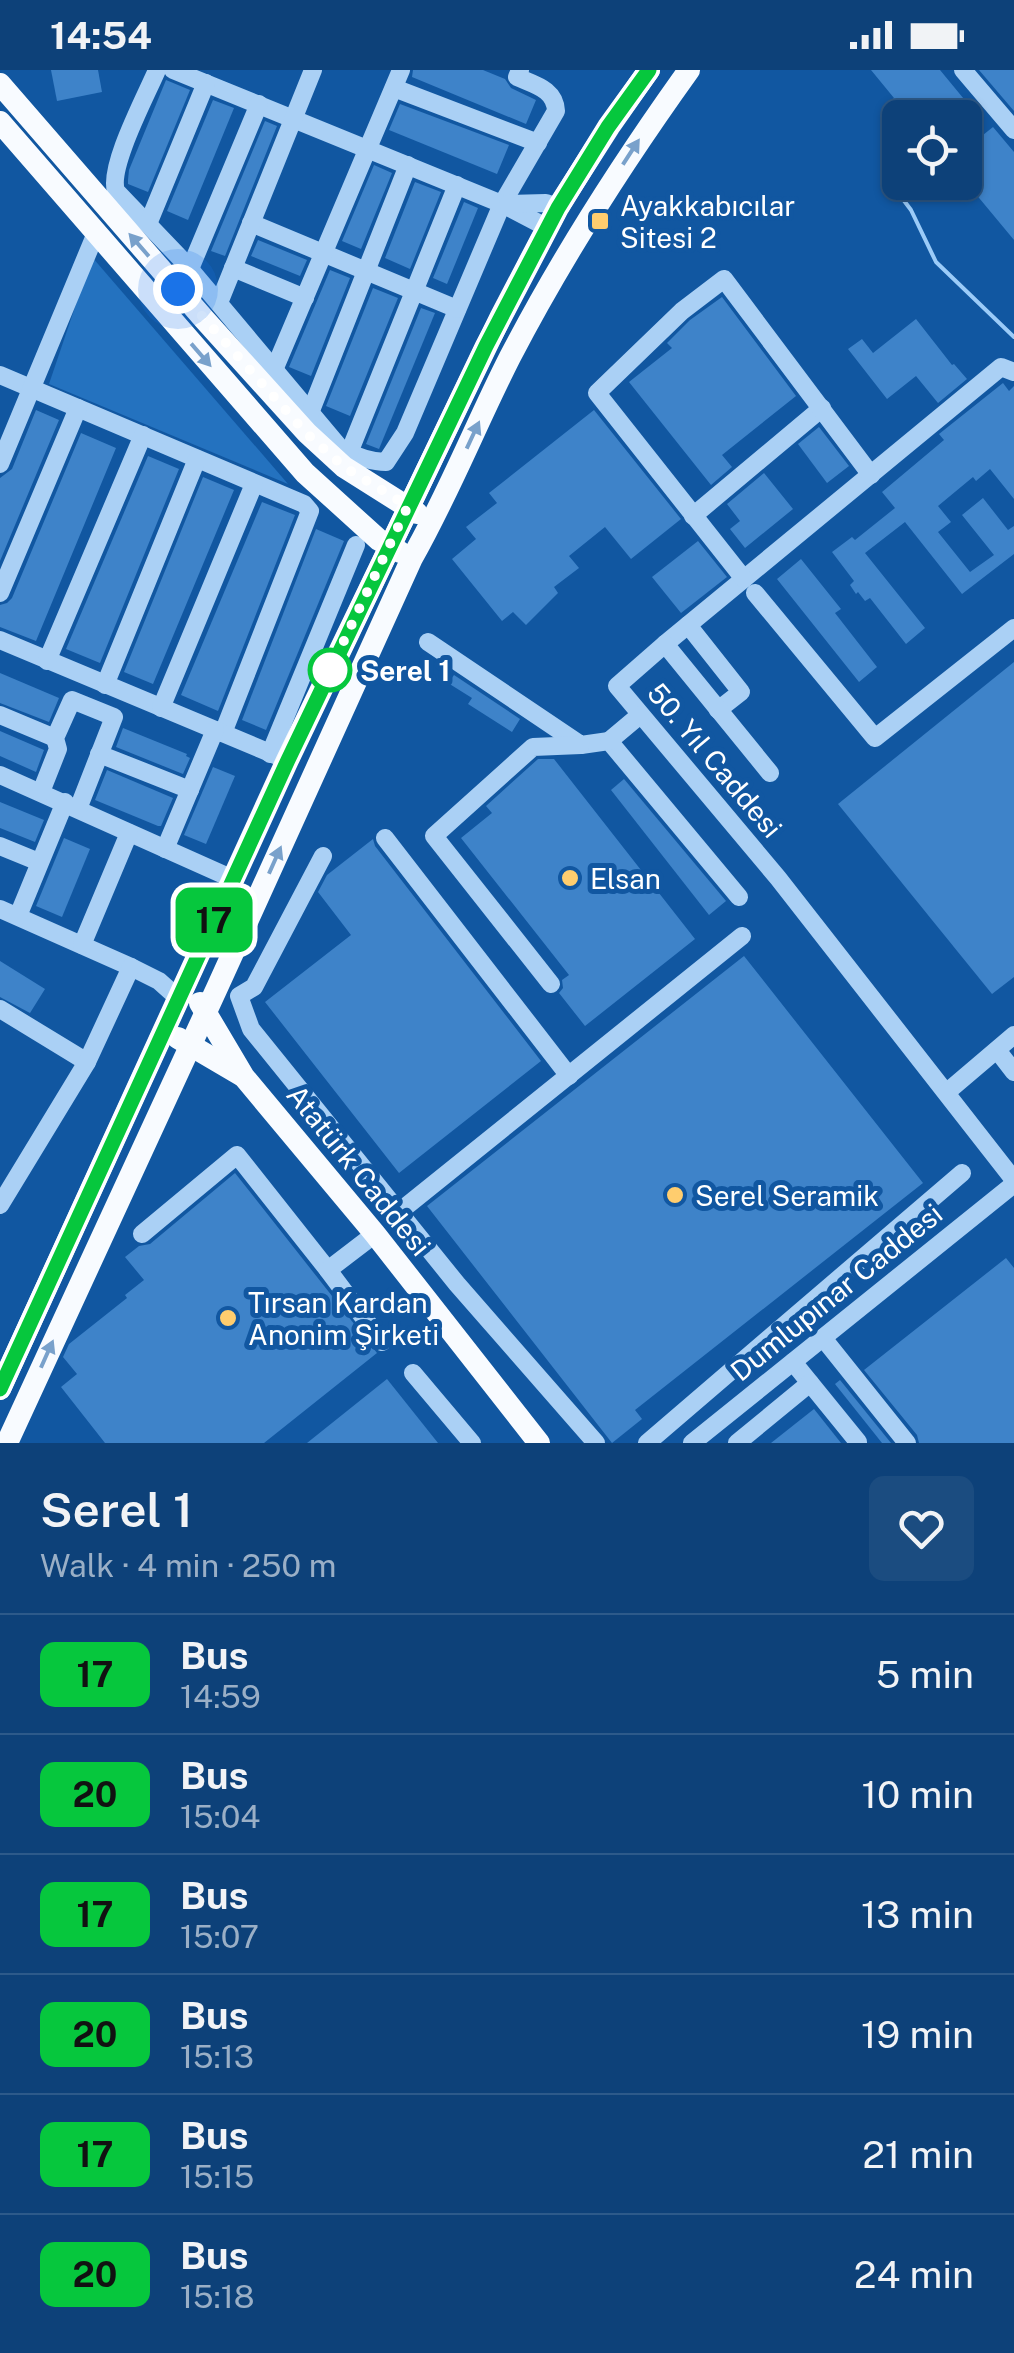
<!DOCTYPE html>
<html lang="en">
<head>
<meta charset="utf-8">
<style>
  body { margin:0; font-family:"Public Sans",sans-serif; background:#1b4c80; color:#f1f3f6; height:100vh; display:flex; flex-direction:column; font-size:38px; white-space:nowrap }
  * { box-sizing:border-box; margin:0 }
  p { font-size:32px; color:#9aafc6 }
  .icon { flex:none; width:55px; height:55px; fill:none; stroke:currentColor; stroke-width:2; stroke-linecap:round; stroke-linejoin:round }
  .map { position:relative; height:1373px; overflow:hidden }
  .drawer { display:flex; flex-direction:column; background:#0d4179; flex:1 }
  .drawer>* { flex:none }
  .badge { padding:0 20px; border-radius:15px; font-size:35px; line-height:65px }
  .tools { position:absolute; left:882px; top:30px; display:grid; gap:20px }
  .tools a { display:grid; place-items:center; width:100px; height:100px; border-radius:15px; background:#0d4179; box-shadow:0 2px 8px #0004,0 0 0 2px #2d5a8a; font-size:50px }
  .you { position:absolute; width:50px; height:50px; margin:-25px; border:8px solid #fff; border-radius:50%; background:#1a73e8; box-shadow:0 0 0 15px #1a73e833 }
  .map>.badge { position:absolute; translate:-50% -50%; box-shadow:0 0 0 5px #fff }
  .round { display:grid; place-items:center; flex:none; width:105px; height:105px; border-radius:15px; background:#1b4c80 }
  .headline { display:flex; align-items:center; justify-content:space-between; height:170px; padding:0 40px }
  h1 { font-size:48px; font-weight:600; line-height:75px }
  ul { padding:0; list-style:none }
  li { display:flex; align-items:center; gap:30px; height:120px; padding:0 40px; border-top:2px solid #2d5a8a }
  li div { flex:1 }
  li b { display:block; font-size:38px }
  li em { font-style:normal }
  li .badge { min-width:110px; font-weight:700; text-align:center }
  .status { display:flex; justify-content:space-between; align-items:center; height:70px; padding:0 50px; background:#0d4179; direction:ltr }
  .status svg { height:28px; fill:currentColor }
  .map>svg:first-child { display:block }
</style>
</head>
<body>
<div class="status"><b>14:54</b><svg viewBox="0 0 49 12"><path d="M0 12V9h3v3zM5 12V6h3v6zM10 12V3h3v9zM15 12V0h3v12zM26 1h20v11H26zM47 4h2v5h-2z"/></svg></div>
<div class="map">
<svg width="1014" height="1373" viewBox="0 0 1014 1373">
  <rect width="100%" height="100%" fill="#1157a1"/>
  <path fill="#2472bf" d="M92,187L288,414L49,314Z"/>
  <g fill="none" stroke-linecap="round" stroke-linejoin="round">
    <path stroke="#9bcbf8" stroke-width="4" d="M893,116L911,140L936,192L1014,267"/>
  </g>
  <g fill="#3e83c9">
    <path d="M51,0H98L102,22L57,31Z"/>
    <path d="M413,0H483L505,9L511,18L536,30L526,54L412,7Z"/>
    <path d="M871,0H940L973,40L966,45L983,65L993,57L1014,82V170L965,111V46L910,48L904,40L900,44L890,31L894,28Z"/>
    <path d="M979,0H1014V41Z"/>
    <path d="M166,10L190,20L148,122L128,114V110L129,100Z"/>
    <path d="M213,30L234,38L188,150L167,141Z"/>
    <path d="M400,34L509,75L497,104L389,60Z"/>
    <path d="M265,51L277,56L225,186L211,181Z"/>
    <path d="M374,95L392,103L361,179L342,171Z"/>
    <path d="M415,112L441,122L410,199L385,188Z"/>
    <path d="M464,132L478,138L447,214L433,208Z"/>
    <path d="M258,170L307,190L300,206L251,186Z"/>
    <path d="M330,200L350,208L311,306L289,297Z"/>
    <path d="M373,218L398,228L350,346L326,336Z"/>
    <path d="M722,227L796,326L722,385L732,397L711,415L629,312L672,278L667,273L690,250Z"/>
    <path d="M421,238L435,243L379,379L366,374Z"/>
    <path d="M916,249L952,295L954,294L967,309L938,333L916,306L887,329L848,279L862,269L873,283Z"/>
    <path d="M1003,313L1009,321L1014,316V429L990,399L976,411L973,407L938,436L951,452L938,462L970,502L994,485L962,445L983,428L1008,460L1014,456V484L962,524L905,452L865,483L925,558L906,574L870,528L865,531L858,522L856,524L850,515L854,511L832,482L852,467L855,470L895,438L882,422L944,370L939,364Z"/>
    <path d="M36,340L59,350L0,491V408L12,399Z"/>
    <path d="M594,340L681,449L631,489L605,457L569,486L579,498L554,517L558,523L526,555L513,542L502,551L452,489L476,469L466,457L497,433L489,423Z"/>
    <path d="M819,357L849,396L827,413L798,374Z"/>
    <path d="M81,363L116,378L36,571L0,557V535L7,533L12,528Z"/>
    <path d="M148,386L179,399L100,593L66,579Z"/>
    <path d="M764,403L793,439L745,478L730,459L740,451L727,434Z"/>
    <path d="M203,407L234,420L153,614L124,602Z"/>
    <path d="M262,432L295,445L218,641L181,625Z"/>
    <path d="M316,459L344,471L266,660L242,650Z"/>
    <path d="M698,471L727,507L681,543L652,507Z"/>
    <path d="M801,489L841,539L835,543L877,597L859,612L777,509Z"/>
    <path d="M1014,592V907L992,924L838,734Z"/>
    <path d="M0,603L59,628L49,652L0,633Z"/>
    <path d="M454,605L520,649L512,662L468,634L472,628L448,613Z"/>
    <path d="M123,658L187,684L186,686L190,688L183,704L116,677Z"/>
    <path d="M0,661L44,680L36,702L0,686Z"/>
    <path d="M538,689H554L695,869L585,956L559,923L563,918L562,910L569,905L461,768L492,743L486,736Z"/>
    <path d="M213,697L235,706L206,774L184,765Z"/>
    <path d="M107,700L173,728L161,756H158L95,730Z"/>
    <path d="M624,709L726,831L709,845L611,720Z"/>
    <path d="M0,732L44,750L35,772L0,758Z"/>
    <path d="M64,768L90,779L62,847L36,836Z"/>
    <path d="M373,769L375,776L541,991L399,1103L265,932L351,865L318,822L327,805Z"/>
    <path d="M744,886L923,1113L635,1340L642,1349L612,1373L427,1136Z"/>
    <path d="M0,891L45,919L30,943L0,927Z"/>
    <path d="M235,1103L377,1283L264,1373H105L61,1317L77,1304L63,1287L69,1274L127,1228L125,1225L144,1210L125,1187L139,1176L150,1174Z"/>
    <path d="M1006,1188L1014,1198V1373H919L917,1365L864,1300Z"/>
    <path d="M387,1309L438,1373H307Z"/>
    <path d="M840,1310L891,1373H882L835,1314Z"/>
    <path d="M814,1339L841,1373H771Z"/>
  </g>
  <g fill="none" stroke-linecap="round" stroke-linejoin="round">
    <g stroke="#aad0f5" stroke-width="18">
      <path d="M157,0C146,26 108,97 116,121L184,192L341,379C355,386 370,392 386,392L405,363L502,134L556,41C555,19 535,15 517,7L520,0"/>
      <path d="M173,0L502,134L548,158"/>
      <path d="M963,0L1014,60"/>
      <path d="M394,18L538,73"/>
      <path d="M508,134L546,133L558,137"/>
      <path d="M251,153L457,239"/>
      <path d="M148,154L206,13"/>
      <path d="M233,198L305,228"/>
      <path d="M190,199L259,34"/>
      <path d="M219,233L313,0"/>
      <path d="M274,300L401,0"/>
      <path d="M1014,302L1001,297L665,574L617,616L778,808L1014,1110"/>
      <path d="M0,305L304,434L310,441L223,663"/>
      <path d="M310,343L408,95"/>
      <path d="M349,383L457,115"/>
      <path d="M0,394L96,163"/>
      <path d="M693,446L822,338"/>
      <path d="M744,509L597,323L682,241L724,209L871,405"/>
      <path d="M0,523L78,338"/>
      <path d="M755,523L875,668L1014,558"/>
      <path d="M688,555L741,622L718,640"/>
      <path d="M0,570L287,690"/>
      <path d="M428,572L581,675L609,671L739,827"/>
      <path d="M665,574L770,703"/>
      <path d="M47,591L143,365"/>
      <path d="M105,615L197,389"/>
      <path d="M161,638L254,414"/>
      <path d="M0,645L55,668"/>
      <path d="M609,671L640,645"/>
      <path d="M99,684L190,720"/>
      <path d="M270,684L356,475"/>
      <path d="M0,705L233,809"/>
      <path d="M41,722L58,679L55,668L72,630L114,647L78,739"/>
      <path d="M385,768L569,1006"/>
      <path d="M0,776L39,792"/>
      <path d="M165,779L215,660"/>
      <path d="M323,786L254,917L239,926L251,959L457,1214L596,1373"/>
      <path d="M0,839L131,897L159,911L178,928"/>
      <path d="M18,846L65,732"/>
      <path d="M82,875L129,763"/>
      <path d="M551,914L434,766L533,677L581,675"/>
      <path d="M0,939L87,992"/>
      <path d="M997,980L1014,1002"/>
      <path d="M947,1022L1014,965"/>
      <path d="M0,1135L87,992L131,897"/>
      <path d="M399,1142L742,866"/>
      <path d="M142,1164L237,1085L328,1200"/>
      <path d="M375,1164L328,1200L382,1272"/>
      <path d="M823,1268L907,1373"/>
      <path d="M793,1292L858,1372"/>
      <path d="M413,1303L472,1373"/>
      <path d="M647,1373L962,1103"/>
      <path d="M692,1373L1014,1114"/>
      <path d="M737,1373L810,1313"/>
    </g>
    <g stroke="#f8fbff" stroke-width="22">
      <path d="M0,14L204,249L307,363L344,397L417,443"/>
      <path d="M0,52L305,403L379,470L400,482"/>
      <path d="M200,933L244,1007L375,1164L539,1373"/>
      <path d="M178,968L241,1005"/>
      <path d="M0,1319L287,690L501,246L558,137L609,57L649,0"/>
      <path d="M7,1373L217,918L412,488C449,423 476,354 510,287C562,187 623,92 689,0"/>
    </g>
  </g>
  <defs><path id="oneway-solid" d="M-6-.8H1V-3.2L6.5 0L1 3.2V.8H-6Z" transform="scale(2.5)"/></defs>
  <g fill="#79a1cb">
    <use href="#oneway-solid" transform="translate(631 82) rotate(-57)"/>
    <use href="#oneway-solid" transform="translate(139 175) rotate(-131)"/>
    <use href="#oneway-solid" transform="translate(201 285) rotate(49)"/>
    <use href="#oneway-solid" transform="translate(473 365) rotate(-65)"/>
    <use href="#oneway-solid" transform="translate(275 790) rotate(-66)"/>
    <use href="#oneway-solid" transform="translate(47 1284) rotate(-66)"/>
  </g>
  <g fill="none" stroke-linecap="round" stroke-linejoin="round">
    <defs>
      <path id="line" d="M0,1319L288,690L486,276L558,138L608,57L649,0"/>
    </defs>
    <use href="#line" stroke="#fff" stroke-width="22"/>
    <use href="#line" stroke="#06c73d" stroke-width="15"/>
    <path stroke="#fff" stroke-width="10" stroke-dasharray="0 18" d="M178,219L306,363L344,397L408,436L330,600"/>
  </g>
  <g fill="#ffcd6e" stroke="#1157a1" stroke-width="4">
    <rect x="590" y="141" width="20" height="20" rx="5"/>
    <circle cx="570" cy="808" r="10"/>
    <circle cx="675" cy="1125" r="10"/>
    <circle cx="228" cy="1248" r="10"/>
  </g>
  <circle fill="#fff" stroke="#06c73d" stroke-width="5" cx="330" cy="600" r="20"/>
  <g text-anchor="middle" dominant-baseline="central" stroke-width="10" stroke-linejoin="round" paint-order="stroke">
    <g font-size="28" fill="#fff" stroke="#1157a1" text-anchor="start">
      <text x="620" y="135">Ayakkabıcılar<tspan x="620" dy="32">Sitesi 2</tspan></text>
      <text x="590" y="808">Elsan</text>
      <text x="695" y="1125">Serel Seramik</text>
      <text x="248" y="1232">Tırsan Kardan<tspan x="248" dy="32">Anonim Şirketi</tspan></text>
    </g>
    <g font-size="28" font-weight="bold" fill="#fff" stroke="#1157a1" text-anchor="start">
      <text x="360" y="600">Serel 1</text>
    </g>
    <g font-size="28" fill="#fff" stroke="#1157a1">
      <text transform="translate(715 690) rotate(50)">50. Yıl Caddesi</text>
      <text transform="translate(359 1100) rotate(51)">Atatürk Caddesi</text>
      <text transform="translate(836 1222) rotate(-39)">Dumlupınar Caddesi</text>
    </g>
  </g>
</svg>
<div class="tools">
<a><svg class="icon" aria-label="locate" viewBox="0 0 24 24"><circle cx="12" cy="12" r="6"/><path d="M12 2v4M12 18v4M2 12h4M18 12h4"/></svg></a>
</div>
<div class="you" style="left:178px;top:219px"></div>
<b class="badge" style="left:214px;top:850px;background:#06c73d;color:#111">17</b>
</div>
<section class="drawer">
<div class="headline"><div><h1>Serel 1</h1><p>Walk · 4 min · 250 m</p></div><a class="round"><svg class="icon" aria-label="heart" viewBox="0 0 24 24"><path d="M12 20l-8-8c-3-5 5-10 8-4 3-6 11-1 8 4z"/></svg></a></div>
<ul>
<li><span class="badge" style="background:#06c73d;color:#111">17</span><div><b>Bus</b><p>14:59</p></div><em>5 min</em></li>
<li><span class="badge" style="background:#06c73d;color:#111">20</span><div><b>Bus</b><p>15:04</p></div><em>10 min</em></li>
<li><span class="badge" style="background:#06c73d;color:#111">17</span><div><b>Bus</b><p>15:07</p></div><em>13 min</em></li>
<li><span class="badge" style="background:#06c73d;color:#111">20</span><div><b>Bus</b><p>15:13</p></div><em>19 min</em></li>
<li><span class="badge" style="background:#06c73d;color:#111">17</span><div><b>Bus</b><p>15:15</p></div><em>21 min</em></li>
<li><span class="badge" style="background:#06c73d;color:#111">20</span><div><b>Bus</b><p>15:18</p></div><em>24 min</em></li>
</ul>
</section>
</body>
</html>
